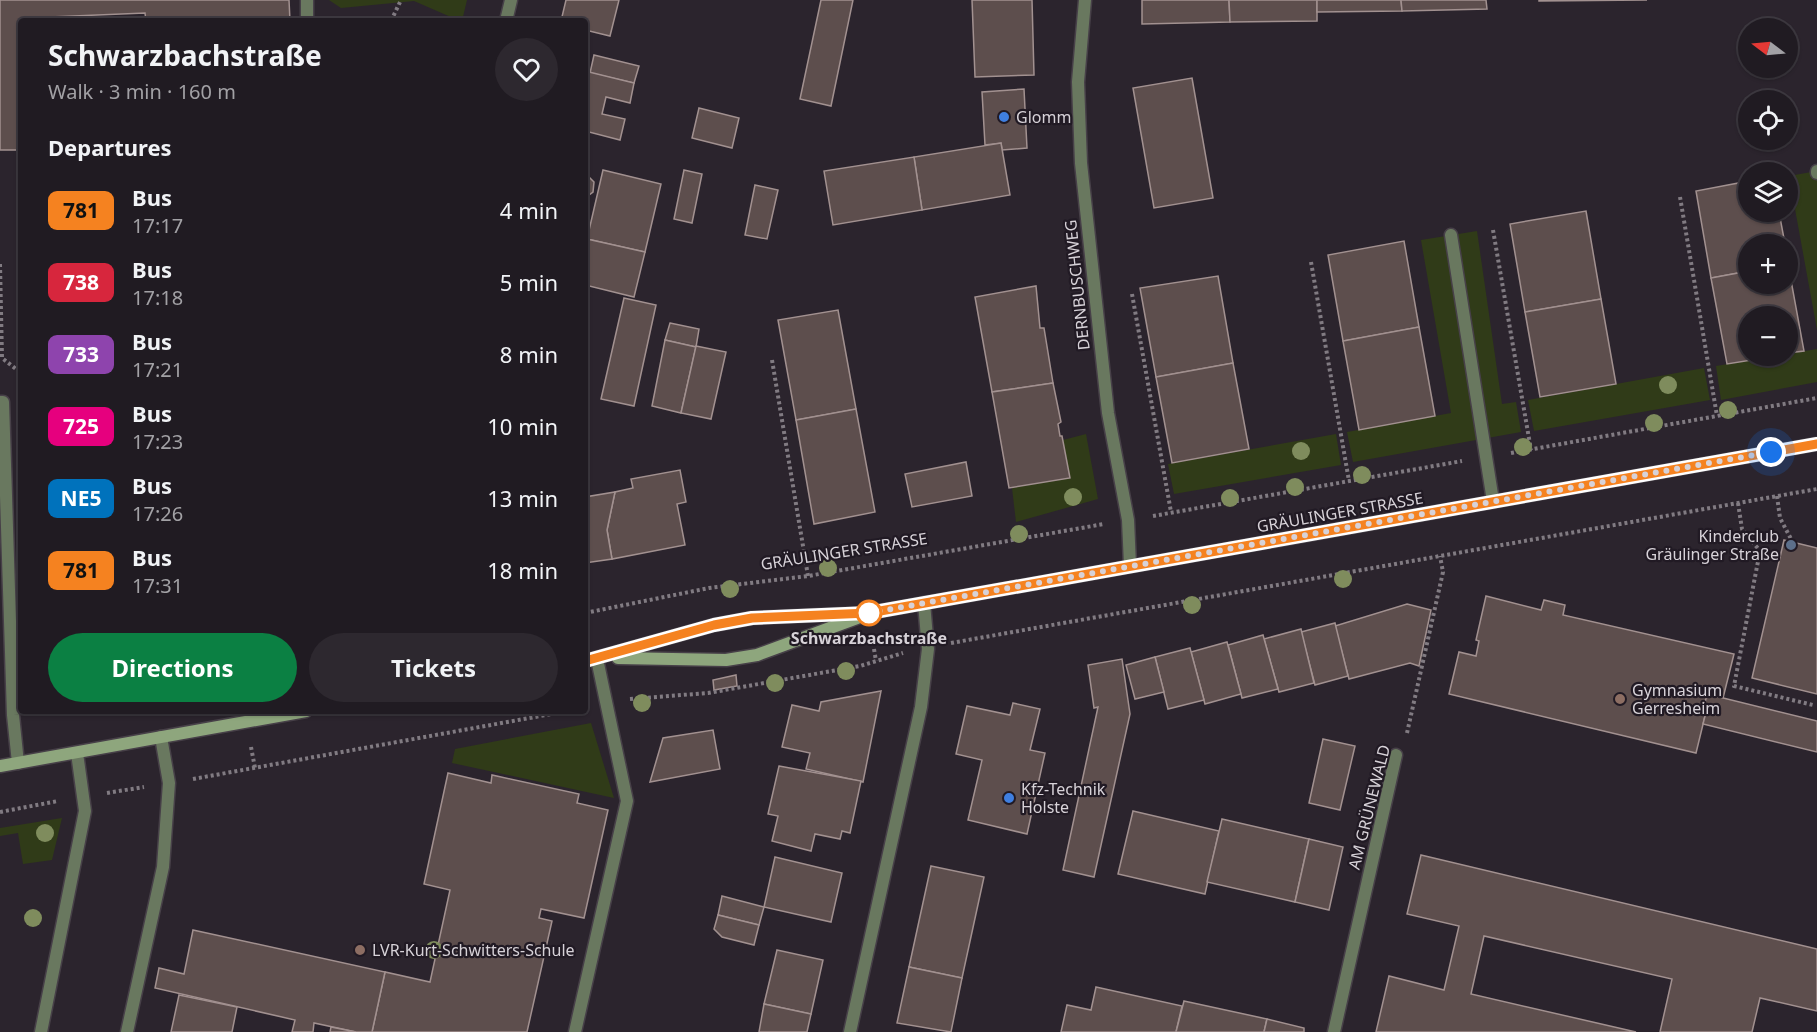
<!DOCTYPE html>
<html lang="en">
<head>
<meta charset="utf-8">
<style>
  body { margin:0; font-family:"Noto Sans",sans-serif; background:#2d282f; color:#f1f3f6; height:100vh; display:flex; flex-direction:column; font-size:22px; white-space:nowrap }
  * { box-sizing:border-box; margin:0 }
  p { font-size:20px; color:#a2a1a5 }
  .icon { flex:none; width:33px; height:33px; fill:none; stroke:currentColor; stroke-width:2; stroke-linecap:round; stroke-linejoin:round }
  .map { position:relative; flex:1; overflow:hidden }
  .sheet { position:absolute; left:18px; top:18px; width:570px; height:696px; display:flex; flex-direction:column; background:#201b22; border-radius:6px; box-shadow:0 2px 4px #0004,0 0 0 2px #3d3940 }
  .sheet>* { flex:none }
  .badge { padding:0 12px; border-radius:9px; font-size:21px; line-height:39px }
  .needle { width:39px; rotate:286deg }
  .buttons { position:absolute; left:1738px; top:18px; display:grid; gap:12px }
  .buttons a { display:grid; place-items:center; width:60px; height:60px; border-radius:50%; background:#201b22; box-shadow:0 2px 4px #0004,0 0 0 2px #3d3940; font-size:30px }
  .you { position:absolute; width:30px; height:30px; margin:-15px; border:4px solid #fff; border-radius:50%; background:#1a73e8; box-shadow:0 0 0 9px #1a73e833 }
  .map>.badge { position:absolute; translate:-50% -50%; box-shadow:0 0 0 3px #fff }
  h2 { padding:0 30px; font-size:22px; line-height:54px }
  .round { display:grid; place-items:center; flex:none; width:63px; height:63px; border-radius:32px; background:#2d282f }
  .overview { display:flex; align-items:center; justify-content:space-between; height:102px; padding:0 30px }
  h1 { font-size:28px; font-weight:700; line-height:45px }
  .cta { display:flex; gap:12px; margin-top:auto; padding:12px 30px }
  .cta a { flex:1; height:69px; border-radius:36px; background:#0b8043; color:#fff; font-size:24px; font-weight:700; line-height:69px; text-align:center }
  .cta a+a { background:#2d282f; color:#f1f3f6 }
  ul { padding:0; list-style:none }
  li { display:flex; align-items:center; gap:18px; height:72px; padding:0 30px }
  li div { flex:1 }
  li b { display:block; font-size:22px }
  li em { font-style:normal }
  li .badge { min-width:66px; font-weight:700; text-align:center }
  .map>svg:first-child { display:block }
</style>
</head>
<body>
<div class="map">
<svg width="1817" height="1032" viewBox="0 0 1817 1032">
  <rect width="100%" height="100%" fill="#2b242d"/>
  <g fill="#303b18">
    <path d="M329,0H467L462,21H460L414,1L341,8Z"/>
    <path d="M1817,171V330L1789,176Z"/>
    <path d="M1477,231L1502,404L1516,402L1521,432L1353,462L1347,432L1451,413L1421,240Z"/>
    <path d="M1817,349V382L1721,400L1716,366Z"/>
    <path d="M1704,368L1710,400L1534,431L1528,400Z"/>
    <path d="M1086,434L1098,499L1016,522L1012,488L1070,478L1063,440Z"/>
    <path d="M1336,434L1341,465L1174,494L1168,464Z"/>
    <path d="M591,723L614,798L452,763L455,749Z"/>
    <path d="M62,818L52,860L23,864L18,833L0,836V828Z"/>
  </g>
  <g fill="#5d4e4d" stroke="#a29190" stroke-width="1.5">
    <path d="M0,0H289L290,21H146L145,13L50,17V21H21V150H0Z"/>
    <path d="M566,0H619L610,36L585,30V21H561Z"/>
    <path d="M821,0H853L831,106L800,99Z"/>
    <path d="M972,0H1032L1034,75L975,77Z"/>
    <path d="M1142,0H1229L1230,22L1142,24Z"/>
    <path d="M1229,0H1317V21L1230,22Z"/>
    <path d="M1317,0H1401L1402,11L1317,12Z"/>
    <path d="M1401,0H1486L1487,9L1402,11Z"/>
    <path d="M1539,0H1647L1539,1Z"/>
    <path d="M594,55L639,66L634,83L590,73Z"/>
    <path d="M585,71L634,83L630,103L606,97L602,114L625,119L620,140L585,131Z"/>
    <path d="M1192,78L1213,198L1154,208L1133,88Z"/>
    <path d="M1024,89L1027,148L1002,150L1001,143L985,145L982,92Z"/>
    <path d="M699,108L739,118L732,148L692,138Z"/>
    <path d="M1001,143L1010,195L922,210L914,157Z"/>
    <path d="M914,157L922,210L833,225L824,171Z"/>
    <path d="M603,170L661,184L645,252L587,239Z"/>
    <path d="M684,170L702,174L692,223L674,219Z"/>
    <path d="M585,173L594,182L593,192L585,198Z"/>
    <path d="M1749,181V212H1779L1785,244H1749V271L1711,278L1696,191Z"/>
    <path d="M755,185L778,190L767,239L745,235Z"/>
    <path d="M1586,211L1601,299L1525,312L1510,224Z"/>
    <path d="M587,239L645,252L634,297L585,285Z"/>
    <path d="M1404,241L1419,327L1343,341L1328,255Z"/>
    <path d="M1788,264L1804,351L1788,353V316H1749V356H1777L1727,364L1711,278L1749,271V284H1788Z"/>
    <path d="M1218,276L1233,363L1156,377L1140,288Z"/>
    <path d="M1036,286L1040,328H1044L1053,383L992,392L975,297Z"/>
    <path d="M624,298L656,305L634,406L601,399Z"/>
    <path d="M1601,299L1616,384L1540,397L1525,312Z"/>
    <path d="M838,310L856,409L796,420L778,320Z"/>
    <path d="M670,323L699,329L696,347L665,340Z"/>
    <path d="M1419,327L1435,416L1359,430L1343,341Z"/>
    <path d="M665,340L696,347L681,413L652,406Z"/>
    <path d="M696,346L726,352L711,419L681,413Z"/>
    <path d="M1233,363L1249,449L1172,463L1156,377Z"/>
    <path d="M1053,383L1061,422L1058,424L1060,436H1062L1070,478L1009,488L992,392Z"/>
    <path d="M856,409L875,512L814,524L796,420Z"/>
    <path d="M966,462L972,496L912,507L905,474Z"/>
    <path d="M680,470L686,502L677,504L685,545L612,559L607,530L615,492L633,488L631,479Z"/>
    <path d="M615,492L607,530L612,559L585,563V497Z"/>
    <path d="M1784,540L1817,548V694L1752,678Z"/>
    <path d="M1486,596L1541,610L1544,600L1565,605L1563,615L1734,654L1723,698L1707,694L1704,707L1707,708L1696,753L1449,694L1459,652L1476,656L1479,641L1476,640Z"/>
    <path d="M1407,604L1431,610L1419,666L1410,663L1349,679L1335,626Z"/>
    <path d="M1335,623L1348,676L1315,685L1301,632Z"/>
    <path d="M1301,629L1314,683L1279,692L1264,639Z"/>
    <path d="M1263,635L1278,689L1242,698L1228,645Z"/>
    <path d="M1227,642L1241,694L1205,704L1191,652Z"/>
    <path d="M1190,648L1204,700L1168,709L1155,657Z"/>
    <path d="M1155,657L1164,692L1135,699L1126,665Z"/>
    <path d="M1122,659L1130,714L1094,877L1063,870L1098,707L1094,708L1088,665Z"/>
    <path d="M736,675L737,686L714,690L713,680Z"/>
    <path d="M881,691L863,782L806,769L810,753L782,747L792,705L819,711L821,702Z"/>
    <path d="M1707,694L1817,721V752L1703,724L1707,708L1704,707Z"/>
    <path d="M1013,703L1040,709L1030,750L1045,753L1027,834L968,820L982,760L956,754L967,706L1010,715Z"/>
    <path d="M713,730L720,769L650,782L663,738Z"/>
    <path d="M1323,739L1355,746L1340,810L1309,803Z"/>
    <path d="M779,766L861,781L850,833L842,831L840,839L815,834L811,851L772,841L778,816L768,814Z"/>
    <path d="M448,773L491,783L492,775L579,794L577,803L608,810L584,918L541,909L539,918L552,921L527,1032H372L385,972L430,982L450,890L424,884Z"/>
    <path d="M1133,811L1219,831L1205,894L1118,874Z"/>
    <path d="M1222,819L1309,839L1295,902L1207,882Z"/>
    <path d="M1309,839L1343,847L1329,910L1295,902Z"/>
    <path d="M1421,855L1817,949V1011L1760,998L1752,1032H1660L1672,979L1484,936L1471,994L1636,1032H1376L1389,976L1444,990L1459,926L1407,914Z"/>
    <path d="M775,857L842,873L831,922L764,907Z"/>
    <path d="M931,866L984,877L962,978L909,967Z"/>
    <path d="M722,896L764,907L759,925L718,915Z"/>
    <path d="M718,915L759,925L754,945L722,937L714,929Z"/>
    <path d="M193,930L385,972L372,1032H356L314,1023L313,1032H292L295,1020L155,988L159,968L184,974Z"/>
    <path d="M777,950L823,960L811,1014L764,1004Z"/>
    <path d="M909,967L962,978L951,1032L897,1023Z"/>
    <path d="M1096,987L1182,1006L1176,1032H1061L1067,1005L1091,1010Z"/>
    <path d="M179,995L237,1007L232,1032H171Z"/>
    <path d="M1184,1001L1267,1019L1264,1032H1176Z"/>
    <path d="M764,1004L811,1014L807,1032H759Z"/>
    <path d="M1267,1019L1304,1028V1032H1264Z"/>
    <path d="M331,1027L356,1032H330Z"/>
  </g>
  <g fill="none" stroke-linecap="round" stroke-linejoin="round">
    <defs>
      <g id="service">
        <path d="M307,0V21"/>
        <path d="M1817,171V173"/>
        <path d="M1451,235L1493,501"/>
        <path d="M0,402H3L13,715L18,763"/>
        <path d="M41,1032L85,811L77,753"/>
        <path d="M127,1032L163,867L169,783L161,737"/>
        <path d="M575,1032L627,801L597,659"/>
      </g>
      <g id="minor">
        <path d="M1085,0L1078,82L1081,163L1108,413L1128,520L1130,565"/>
        <path d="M506,21L511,0"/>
        <path d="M850,1032L921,707L928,649L924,603"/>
        <path d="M1334,1032L1396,755"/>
      </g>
      <g id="secondary">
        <path d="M618,658L726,660L757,655L857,618"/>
        <path d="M585,661L714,625L752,618L869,613L1817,444"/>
        <path d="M0,766L306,711"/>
      </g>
    </defs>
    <use href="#service" stroke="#474048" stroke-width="15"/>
    <use href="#minor" stroke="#474048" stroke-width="15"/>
    <use href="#secondary" stroke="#474048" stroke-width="15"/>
    <g stroke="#817b82" stroke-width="4" stroke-dasharray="3 3" stroke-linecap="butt">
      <path d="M391,21L401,0"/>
      <path d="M1680,197L1717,416"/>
      <path d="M1493,230L1531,450"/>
      <path d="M1311,262L1349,481"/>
      <path d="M0,264L2,358L21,373"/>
      <path d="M1132,294L1171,512"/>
      <path d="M772,360L808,576"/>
      <path d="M1511,453L1817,398"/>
      <path d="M1777,496L1780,518L1791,539"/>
      <path d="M1738,503L1742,529L1760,551L1734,686L1813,705"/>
      <path d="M1153,516L1462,461"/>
      <path d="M585,613L709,588L808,576L1104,524"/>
      <path d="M951,643L1817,489"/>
      <path d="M874,649L876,661"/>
      <path d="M630,699L708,693L860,666L903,653"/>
      <path d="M1407,733L1443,572L1440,556"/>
      <path d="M251,747L255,768"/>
      <path d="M193,779L568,711"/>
      <path d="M107,793L144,787"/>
      <path d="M0,812L58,801"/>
    </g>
    <use href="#service" stroke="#69785f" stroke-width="12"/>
    <use href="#minor" stroke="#69785f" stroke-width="12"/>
    <use href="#secondary" stroke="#8ea67d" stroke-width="12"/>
  </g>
  <g fill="#7f8c5d">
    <circle cx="1668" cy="385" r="9"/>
    <circle cx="1728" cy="410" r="9"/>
    <circle cx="1654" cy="423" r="9"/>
    <circle cx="1523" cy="447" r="9"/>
    <circle cx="1301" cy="451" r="9"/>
    <circle cx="1362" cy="475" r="9"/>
    <circle cx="1295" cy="487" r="9"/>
    <circle cx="1073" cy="497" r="9"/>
    <circle cx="1230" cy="498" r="9"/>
    <circle cx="1019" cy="534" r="9"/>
    <circle cx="828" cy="568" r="9"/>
    <circle cx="1343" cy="579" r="9"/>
    <circle cx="730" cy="589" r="9"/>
    <circle cx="1192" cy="605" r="9"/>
    <circle cx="846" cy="671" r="9"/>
    <circle cx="775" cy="683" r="9"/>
    <circle cx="642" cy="703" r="9"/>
    <circle cx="45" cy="833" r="9"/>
    <circle cx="33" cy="918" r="9"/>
    <circle cx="434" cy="950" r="9"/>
  </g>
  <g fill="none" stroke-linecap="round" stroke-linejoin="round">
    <defs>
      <path id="line" d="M585,661L714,625L752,618L869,613L1817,444"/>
    </defs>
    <use href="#line" stroke="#fff" stroke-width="14"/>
    <use href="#line" stroke="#f58220" stroke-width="9"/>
    <path stroke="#d7d2d8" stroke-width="6" stroke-dasharray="0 10.8" d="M869,613L1771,452"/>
  </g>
  <g fill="#3f7fe0" stroke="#211a24" stroke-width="2">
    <circle cx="1004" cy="117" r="6"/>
    <circle cx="1009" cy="798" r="6"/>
  </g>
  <circle fill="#5c6f8a" stroke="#211a24" stroke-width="2" cx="1791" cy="545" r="6"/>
  <circle fill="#fff" stroke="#f58220" stroke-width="3" cx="869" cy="613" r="12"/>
  <g fill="#8d6e63" stroke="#211a24" stroke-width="2">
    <circle cx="1620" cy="699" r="6"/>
    <circle cx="360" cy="950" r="6"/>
  </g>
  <g text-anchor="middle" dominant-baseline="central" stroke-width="4.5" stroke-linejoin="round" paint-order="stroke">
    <g font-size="16" fill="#d7d2d8" stroke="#211a24" text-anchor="start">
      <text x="1016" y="117">Glomm</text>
      <text x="1779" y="536" text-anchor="end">Kinderclub<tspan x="1779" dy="18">Gräulinger Straße</tspan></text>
      <text x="1632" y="690">Gymnasium<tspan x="1632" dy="18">Gerresheim</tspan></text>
      <text x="1021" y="789">Kfz-Technik<tspan x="1021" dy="18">Holste</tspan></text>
      <text x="372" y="950">LVR-Kurt-Schwitters-Schule</text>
    </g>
    <g font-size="16" fill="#d7d2d8" stroke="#211a24">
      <text transform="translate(1077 285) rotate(-96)">DERNBUSCHWEG</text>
      <text transform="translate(1340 512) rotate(-10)">GRÄULINGER STRASSE</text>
      <text transform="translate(844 551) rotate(-9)">GRÄULINGER STRASSE</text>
      <text transform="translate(1369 807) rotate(-76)">AM GRÜNEWALD</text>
    </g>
    <g font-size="16" font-weight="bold" fill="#d7d2d8" stroke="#211a24">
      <text x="869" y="638">Schwarzbachstraße</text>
    </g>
  </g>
</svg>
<div class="buttons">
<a><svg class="needle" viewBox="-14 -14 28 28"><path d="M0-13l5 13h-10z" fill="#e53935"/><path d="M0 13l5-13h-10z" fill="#a2a1a5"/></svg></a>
<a><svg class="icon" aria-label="locate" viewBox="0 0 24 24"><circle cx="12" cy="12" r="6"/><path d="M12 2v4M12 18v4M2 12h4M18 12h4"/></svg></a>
<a><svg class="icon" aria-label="layers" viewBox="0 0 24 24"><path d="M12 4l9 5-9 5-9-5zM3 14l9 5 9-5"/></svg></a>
<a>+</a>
<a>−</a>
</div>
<div class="you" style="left:1771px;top:452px"></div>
<section class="sheet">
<div class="overview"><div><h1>Schwarzbachstraße</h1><p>Walk · 3 min · 160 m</p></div><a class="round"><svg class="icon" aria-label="heart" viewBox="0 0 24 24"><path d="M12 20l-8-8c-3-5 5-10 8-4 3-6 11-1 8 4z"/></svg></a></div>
<h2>Departures</h2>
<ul>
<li><span class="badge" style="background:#f58220;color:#111">781</span><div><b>Bus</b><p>17:17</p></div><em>4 min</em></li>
<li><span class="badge" style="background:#d7263d;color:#fff">738</span><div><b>Bus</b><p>17:18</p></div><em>5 min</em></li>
<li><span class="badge" style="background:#8e44ad;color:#fff">733</span><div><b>Bus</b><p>17:21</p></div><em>8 min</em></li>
<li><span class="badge" style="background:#e6007e;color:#fff">725</span><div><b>Bus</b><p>17:23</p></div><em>10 min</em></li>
<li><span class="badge" style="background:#0072bc;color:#fff">NE5</span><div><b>Bus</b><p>17:26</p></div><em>13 min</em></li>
<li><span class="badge" style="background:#f58220;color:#111">781</span><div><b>Bus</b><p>17:31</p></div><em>18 min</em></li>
</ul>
<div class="cta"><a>Directions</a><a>Tickets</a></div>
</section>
</div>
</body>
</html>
